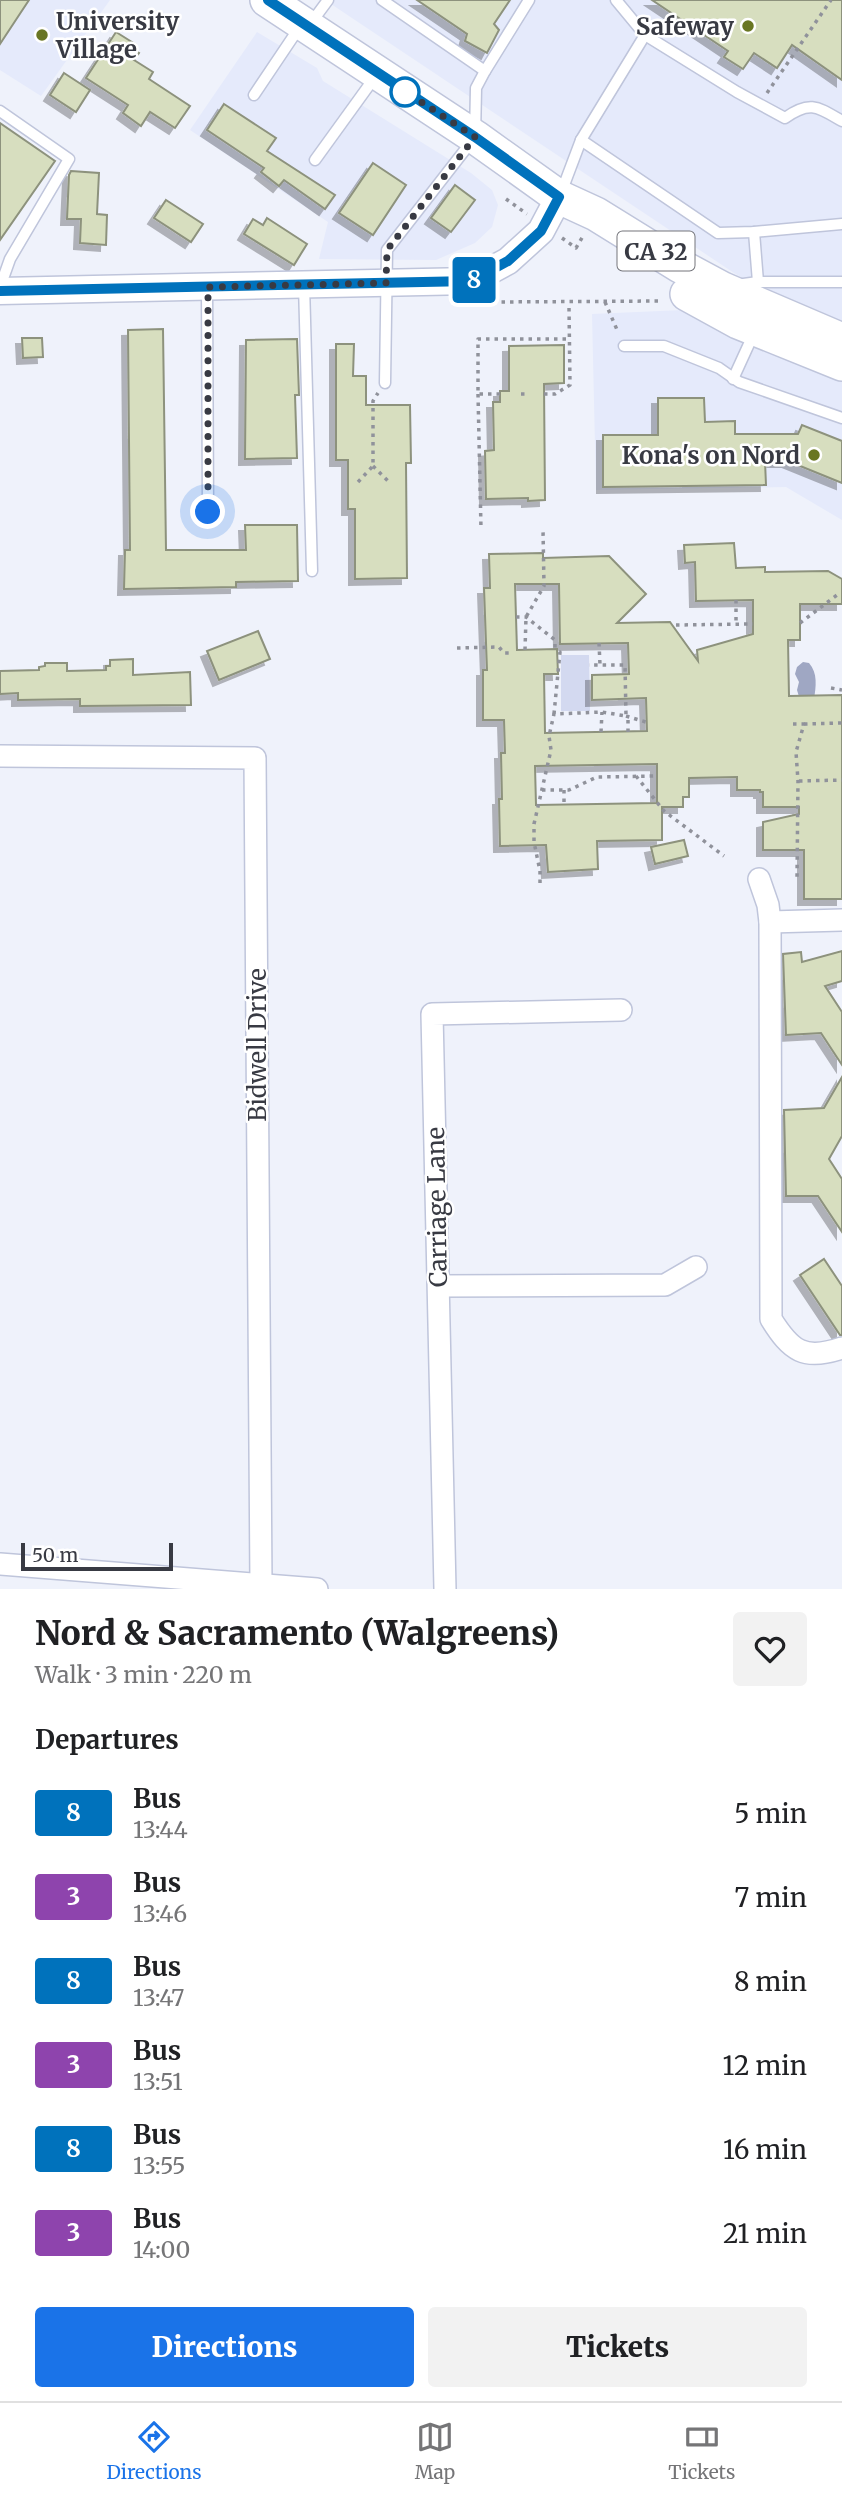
<!DOCTYPE html>
<html lang="en">
<head>
<meta charset="utf-8">
<style>
  body { margin:0; font-family:Merriweather,serif; background:#f2f2f2; color:#202124; height:100vh; display:flex; flex-direction:column; font-size:26px; white-space:nowrap }
  * { box-sizing:border-box; margin:0 }
  p { font-size:23px; color:#757577 }
  .icon { flex:none; width:38px; height:38px; fill:none; stroke:currentColor; stroke-width:2; stroke-linecap:round; stroke-linejoin:round }
  .map { position:relative; height:1589px; overflow:hidden }
  .details { display:flex; flex-direction:column; background:#fff; flex:1 }
  .details>* { flex:none }
  .badge { padding:0 14px; border-radius:5px; font-size:24px; line-height:46px }
  .scale { position:absolute; left:21px; bottom:18px; width:152px; box-sizing:border-box; padding-left:7px; border:4px solid #383a43; border-top:0; font-size:19px; line-height:24px; white-space:nowrap; color:#383a43; -webkit-text-stroke:5px #fff; paint-order:stroke }
  .you { position:absolute; width:35px; height:35px; margin:-18px; border:5px solid #fff; border-radius:50%; background:#1a73e8; box-shadow:0 0 0 10px #1a73e833 }
  .map>.badge { position:absolute; translate:-50% -50%; box-shadow:0 0 0 4px #fff }
  h2 { padding:0 35px; font-size:26px; line-height:63px }
  .round { display:grid; place-items:center; flex:none; width:74px; height:74px; border-radius:7px; background:#f2f2f2 }
  .summary { display:flex; align-items:center; justify-content:space-between; height:119px; padding:0 35px }
  h1 { font-size:33px; font-weight:800; line-height:52px }
  .button { display:flex; gap:14px; margin-top:auto; padding:14px 35px }
  .button a { flex:1; height:80px; border-radius:7px; background:#1a73e8; color:#fff; font-size:28px; font-weight:800; line-height:80px; text-align:center }
  .button a+a { background:#f2f2f2; color:#202124 }
  ul { padding:0; list-style:none }
  li { display:flex; align-items:center; gap:21px; height:84px; padding:0 35px }
  li div { flex:1 }
  li b { display:block; font-size:26px }
  li em { font-style:normal }
  li .badge { min-width:77px; font-weight:700; text-align:center }
  .tabs { display:flex; justify-content:space-around; align-items:center; height:98px; border-top:2px solid #e0e0e0; background:#fff; font-size:19px; color:#757577 }
  .tabs a { display:grid; justify-items:center; gap:4px }
  .tabs .current { color:#1a73e8 }
  .map>svg:first-child { display:block }
</style>
</head>
<body>
<div class="map">
<svg width="842" height="1589" viewBox="0 0 842 1589">
  <defs>
    <filter id="shadow"><feDropShadow dx="-6" dy="6" stdDeviation="0" flood-color="#0004"/></filter>
  </defs>
  <rect width="100%" height="100%" fill="#eff2fb"/>
  <g fill="#e5eafb">
    <path d="M0,0H110L41,96L0,70Z"/>
    <path d="M325,0H842V325L786,303L734,273Z"/>
    <path d="M257,32L317,68L323,81L471,173L492,190L498,205L492,227L475,243L436,260L319,259L328,222L190,130Z"/>
    <path d="M683,310L842,373V520L786,487L596,490L592,314Z"/>
  </g>
  <path fill="#d3d9f0" d="M561,655H589L590,711H561Z"/>
  <path fill="#9fa7c3" d="M803,662L809,663C818,673 816,687 814,699L800,700L797,690L799,682L795,674L797,667Z"/>
  <g fill="#d7debf" stroke="#8d927d" stroke-width="2" fill-rule="evenodd" filter="url(#shadow)">
    <path d="M0,0H29L0,44Z"/>
    <path d="M417,0H510L494,24L499,30L487,53L465,41L467,34Z"/>
    <path d="M652,0H842V80L792,45L777,68L754,53L743,69L724,57L728,51Z"/>
    <path d="M116,32L135,44L132,48L139,53L134,60L153,72L149,79L190,106L175,128L150,112L141,126L123,113L128,105L86,78Z"/>
    <path d="M64,73L90,90L76,112L50,95Z"/>
    <path d="M224,104L276,138L267,151L335,195L325,209L284,180L279,186L261,172L264,168L207,130Z"/>
    <path d="M0,123L55,161L0,240Z"/>
    <path d="M373,163L406,185L373,235L339,213Z"/>
    <path d="M71,171L99,173L97,214L107,215L106,245L80,243L81,219H67L69,175Z"/>
    <path d="M455,185L475,200L451,232L431,218Z"/>
    <path d="M166,200L203,224L191,242L154,218Z"/>
    <path d="M267,218L307,244L294,265L244,234L253,219L263,225Z"/>
    <path d="M163,329L166,550H246L245,525H297L298,581L236,582V587L124,589L125,550H130L128,330Z"/>
    <path d="M22,338H42L43,357L23,358Z"/>
    <path d="M297,339L299,395H295L297,458L245,459L246,340Z"/>
    <path d="M336,344H354L353,376H366V405H410L411,463H406L407,578L355,579V509H348V460H336Z"/>
    <path d="M564,345V383L544,384L545,500L528,501V498L486,499L485,451L494,450L493,402H500V391H509V346Z"/>
    <path d="M658,398H704L705,422L735,421V434H798L802,425L842,441V483L788,461H765L766,485L603,487V435H658Z"/>
    <path d="M734,543L736,568L765,567V572L828,571L842,579V604H800V640H788L789,696L842,695V899H804V850H763V822L799,814V807H763V792H760V790H737V777L689,778V797H683V807H662V840L597,841L598,869L548,872L546,845L500,846L499,799H502L501,753H505L504,720H483V670H487L484,588H490L489,554L543,553V558L609,556L646,594L617,623L670,622L698,661L697,650L753,634V600L696,601L695,562L685,563L684,545ZM515,584H559L560,644L628,643L629,674L592,675V700L646,698L647,731L545,733L544,674H558L557,649L517,650ZM657,764V803L536,805L535,766Z"/>
    <path d="M258,631L270,659L219,680L207,651Z"/>
    <path d="M133,659V675L190,672L191,705L80,706V699L18,700V693L0,694V671L39,670V667L45,666V663H67V671L106,670V666H110V660Z"/>
    <path d="M684,840L688,856L655,864L651,847Z"/>
    <path d="M842,951V981L825,986L842,1012V1065L821,1033L786,1035L783,954L801,952L802,962Z"/>
    <path d="M842,1077V1136L829,1159L842,1179V1232L818,1196H786L784,1110L824,1108Z"/>
    <path d="M824,1259L842,1286V1335H840L800,1275Z"/>
  </g>
  <g fill="none" stroke-linecap="round" stroke-linejoin="round">
    <defs>
      <g id="service">
        <path d="M382,0L485,71L529,0"/>
        <path d="M616,0L645,35L737,92L785,118C810,100 818,107 842,121"/>
        <path d="M311,23L328,0"/>
        <path d="M254,95L301,25"/>
        <path d="M0,111L69,159L10,259L0,287"/>
        <path d="M581,140L718,233L754,232L842,224"/>
        <path d="M315,160L375,77"/>
        <path d="M561,193L581,140L645,35"/>
        <path d="M754,232L758,282"/>
        <path d="M304,285L312,571"/>
        <path d="M736,285L758,282H842"/>
        <path d="M207,287L208,512"/>
        <path d="M624,346H664L719,368L739,382L842,418"/>
        <path d="M733,379L754,333"/>
        <path d="M385,383L387,250L475,137L476,88L485,71"/>
      </g>
      <g id="minor">
        <path d="M0,756L255,758L261,1585"/>
        <path d="M759,879L768,905L770,922L771,1319C791,1351 804,1361 842,1348"/>
        <path d="M770,922L842,920"/>
        <path d="M439,1286L665,1285L696,1267"/>
        <path d="M0,1564L317,1589"/>
        <path d="M445,1589L432,1014L621,1010"/>
      </g>
      <path id="tertiary" d="M0,291L471,281L508,261L541,231L559,197"/>
      <g id="primary">
        <path d="M267,0L475,137L559,197L596,214L680,266L723,289L842,340"/>
        <path d="M687,294L738,322L842,364"/>
      </g>
    </defs>
    <use href="#service" stroke="#bfc5db" stroke-width="13"/>
    <use href="#minor" stroke="#bfc5db" stroke-width="24"/>
    <use href="#tertiary" stroke="#bfc5db" stroke-width="29"/>
    <use href="#primary" stroke="#bfc5db" stroke-width="36"/>
    <g stroke="#90929b" stroke-width="3.5" stroke-dasharray="3.5 5" stroke-linecap="butt">
      <path d="M767,93L831,0"/>
      <path d="M506,199L527,214"/>
      <path d="M562,238L576,248L583,236"/>
      <path d="M485,299L494,302L662,301"/>
      <path d="M605,302L618,332"/>
      <path d="M478,394L481,529"/>
      <path d="M500,394H478V339H569"/>
      <path d="M521,394H527"/>
      <path d="M544,394H555L570,385L569,307"/>
      <path d="M373,466L389,482"/>
      <path d="M358,482L373,466V401L378,393"/>
      <path d="M736,600V625"/>
      <path d="M516,617H526L555,640V649"/>
      <path d="M800,623L837,595"/>
      <path d="M676,625L753,624"/>
      <path d="M599,643L600,665"/>
      <path d="M457,648L499,647L504,653H509"/>
      <path d="M525,650L526,617L544,586L543,529"/>
      <path d="M831,688L842,690"/>
      <path d="M554,714L560,652H558"/>
      <path d="M626,716L649,723"/>
      <path d="M793,724H804L796,752L798,781L797,878"/>
      <path d="M804,724L842,723"/>
      <path d="M601,732L602,712"/>
      <path d="M628,732V717"/>
      <path d="M636,776L664,811L724,856"/>
      <path d="M799,781L842,780"/>
      <path d="M542,790H569L597,777L657,776"/>
      <path d="M564,790V804"/>
      <path d="M540,883V871L534,842V824L551,750L549,736L554,714L602,712L626,716L625,665H589"/>
    </g>
    <use href="#service" stroke="#fff" stroke-width="10"/>
    <use href="#minor" stroke="#fff" stroke-width="21"/>
    <use href="#tertiary" stroke="#fff" stroke-width="26"/>
    <use href="#primary" stroke="#fff" stroke-width="33"/>
  </g>
  <g fill="none" stroke-linecap="round" stroke-linejoin="round">
    <defs>
      <path id="line" d="M0,291L471,281L508,261L541,231L559,197L475,137L268,0"/>
    </defs>
    <use href="#line" stroke="#fff" stroke-width="16"/>
    <use href="#line" stroke="#0072bc" stroke-width="10"/>
    <path stroke="#383a43" stroke-width="7" stroke-dasharray="0 12.6" d="M208,512V287L386,283L387,250L475,137L403,90L405,92"/>
  </g>
  <g fill="#697622" stroke="#fff" stroke-width="2.5">
    <circle cx="748" cy="26" r="7"/>
    <circle cx="42" cy="35" r="7"/>
    <circle cx="814" cy="455" r="7"/>
  </g>
  <circle fill="#fff" stroke="#0072bc" stroke-width="3.5" cx="405" cy="92" r="14"/>
  <g text-anchor="middle" dominant-baseline="central" stroke-width="5" stroke-linejoin="round" paint-order="stroke">
    <rect fill="#fff" stroke="#74757b" stroke-width="2" x="617.5" y="231.5" width="77" height="39" rx="5"/>
    <g font-size="23" font-weight="bold" fill="#383a43">
      <text x="656" y="251">CA 32</text>
    </g>
    <g font-size="24" font-weight="bold" fill="#383a43" stroke="#fff" text-anchor="end">
      <text x="56" y="21" text-anchor="start">University<tspan x="56" dy="28">Village</tspan></text>
      <text x="734" y="26">Safeway</text>
      <text x="800" y="455">Kona's on Nord</text>
    </g>
    <g font-size="24" fill="#383a43" stroke="#fff">
      <text transform="translate(257 1045) rotate(-90)">Bidwell Drive</text>
      <text transform="translate(437 1207) rotate(-91)">Carriage Lane</text>
    </g>
  </g>
</svg>
<div class="scale">50 m</div>
<div class="you" style="left:208px;top:512px"></div>
<b class="badge" style="left:474px;top:280px;background:#0072bc;color:#fff">8</b>
</div>
<section class="details">
<div class="summary"><div><h1>Nord &amp; Sacramento (Walgreens)</h1><p>Walk · 3 min · 220 m</p></div><a class="round"><svg class="icon" aria-label="heart" viewBox="0 0 24 24"><path d="M12 20l-8-8c-3-5 5-10 8-4 3-6 11-1 8 4z"/></svg></a></div>
<h2>Departures</h2>
<ul>
<li><span class="badge" style="background:#0072bc;color:#fff">8</span><div><b>Bus</b><p>13:44</p></div><em>5 min</em></li>
<li><span class="badge" style="background:#8e44ad;color:#fff">3</span><div><b>Bus</b><p>13:46</p></div><em>7 min</em></li>
<li><span class="badge" style="background:#0072bc;color:#fff">8</span><div><b>Bus</b><p>13:47</p></div><em>8 min</em></li>
<li><span class="badge" style="background:#8e44ad;color:#fff">3</span><div><b>Bus</b><p>13:51</p></div><em>12 min</em></li>
<li><span class="badge" style="background:#0072bc;color:#fff">8</span><div><b>Bus</b><p>13:55</p></div><em>16 min</em></li>
<li><span class="badge" style="background:#8e44ad;color:#fff">3</span><div><b>Bus</b><p>14:00</p></div><em>21 min</em></li>
</ul>
<div class="button"><a>Directions</a><a>Tickets</a></div>
</section>
<nav class="tabs">
<a class="current"><svg class="icon" aria-label="directions" viewBox="0 0 24 24"><path d="M12 3l9 9-9 9-9-9zM9 14v-3h6M13 9l2 2-2 2"/></svg>Directions</a>
<a><svg class="icon" aria-label="map" viewBox="0 0 24 24"><path d="M3 6l6-2 6 2 6-2v14l-6 2-6-2-6 2zM9 4v14M15 6v14"/></svg>Map</a>
<a><svg class="icon" aria-label="tickets" viewBox="0 0 24 24"><path d="M3 7h18v10H3zM15 7v10"/></svg>Tickets</a>
</nav>
</body>
</html>
